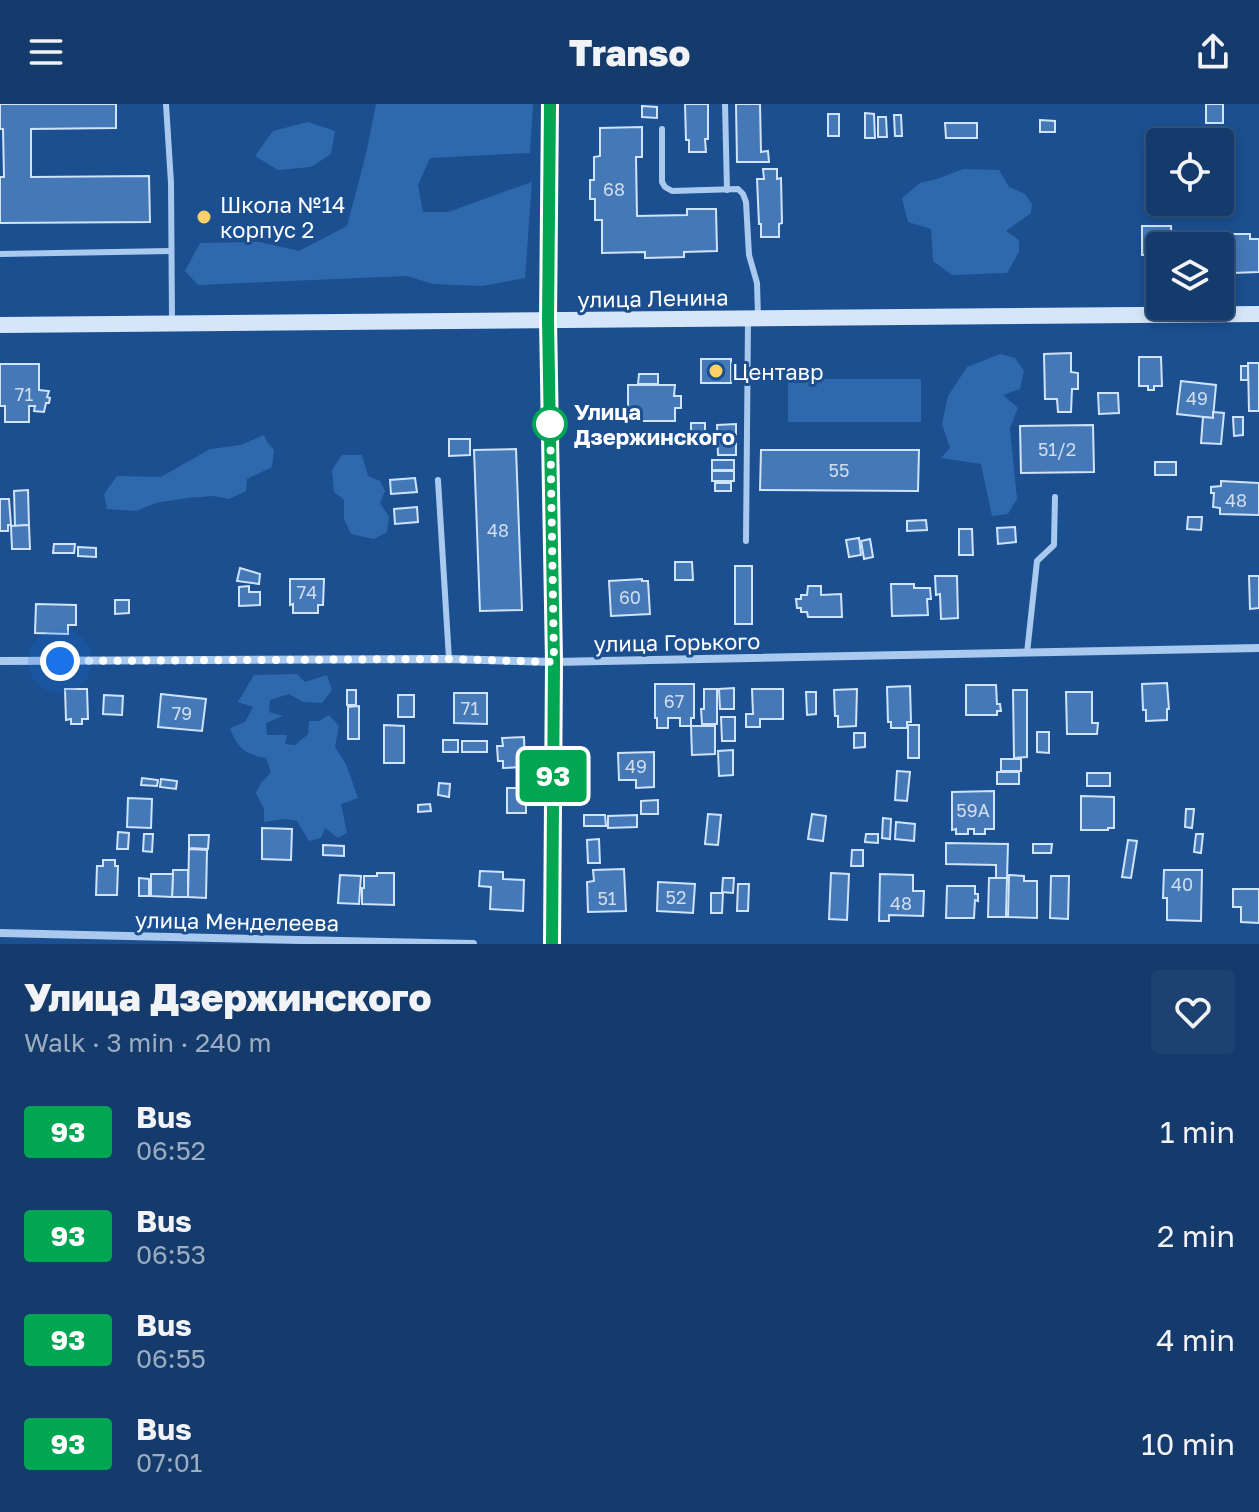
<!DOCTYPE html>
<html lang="en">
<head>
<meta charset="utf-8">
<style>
  body { margin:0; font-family:"Golos Text",sans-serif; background:#1d4271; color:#f1f3f6; height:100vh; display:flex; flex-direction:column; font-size:30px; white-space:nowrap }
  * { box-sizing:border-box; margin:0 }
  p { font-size:26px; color:#9dadc1 }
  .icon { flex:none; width:44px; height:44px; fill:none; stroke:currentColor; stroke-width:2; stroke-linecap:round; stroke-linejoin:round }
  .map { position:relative; height:840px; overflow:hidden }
  .details { display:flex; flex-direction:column; background:#143b6b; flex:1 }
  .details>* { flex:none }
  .badge { padding:0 16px; border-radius:6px; font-size:28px; line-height:52px }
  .tools { position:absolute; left:1146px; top:24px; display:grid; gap:16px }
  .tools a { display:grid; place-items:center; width:88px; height:88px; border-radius:8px; background:#143b6b; box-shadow:0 4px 12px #0003,0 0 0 2px #33557e; font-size:40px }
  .you { position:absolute; width:40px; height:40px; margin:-20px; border:6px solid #fff; border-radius:50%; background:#1a73e8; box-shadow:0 0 0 12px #1a73e833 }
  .map>.badge { position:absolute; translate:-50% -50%; box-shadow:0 0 0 4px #fff }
  .round { display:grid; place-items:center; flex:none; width:84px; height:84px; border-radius:8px; background:#1d4271 }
  .head { display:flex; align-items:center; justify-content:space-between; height:136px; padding:0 24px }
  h1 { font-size:38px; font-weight:800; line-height:60px }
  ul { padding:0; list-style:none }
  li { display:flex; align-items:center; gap:24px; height:104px; padding:0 24px }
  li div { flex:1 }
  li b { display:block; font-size:30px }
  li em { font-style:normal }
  li .badge { min-width:88px; font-weight:700; text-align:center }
  header { display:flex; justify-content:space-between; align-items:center; height:104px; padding:0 24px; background:#143b6b; font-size:36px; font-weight:800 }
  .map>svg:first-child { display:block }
</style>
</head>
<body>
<header><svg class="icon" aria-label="menu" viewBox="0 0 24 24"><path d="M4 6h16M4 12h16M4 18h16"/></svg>Transo<svg class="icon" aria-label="share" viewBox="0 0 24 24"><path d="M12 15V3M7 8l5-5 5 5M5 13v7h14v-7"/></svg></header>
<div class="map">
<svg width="1259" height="840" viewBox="0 0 1259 840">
  <rect width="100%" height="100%" fill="#1b4f8f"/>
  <g fill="#2e69ad">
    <path d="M376,0H533L530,49L430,54L418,81L423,108H448L532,78L525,174L483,182L433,180L407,172L198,181L185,167L200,139L260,138L299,147L347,122L366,50Z"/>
    <path d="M308,18L335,27L331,50L311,63L278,66L255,52L273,27Z"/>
    <path d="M963,65L999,66L1009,83L1025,90L1032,100L1031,109L1006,127L1019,136V148L1007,169L952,171L933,157L931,125L908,118L902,94L920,79L937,75Z"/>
    <path d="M1000,250L1015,254L1024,267L1020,285L1003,291L1018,304L1010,324L1017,395L1008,410L992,412L981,360L941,354L950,344L942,320L948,292L967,263Z"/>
    <rect x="788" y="275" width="133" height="43"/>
    <path d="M264,331L267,338L274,346L272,363L247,375L246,387L229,395L213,392L187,394L156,399L136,407L107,405L104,390L117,372L161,373L210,345L241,341Z"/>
    <path d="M342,351H362L368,372L380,377L385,387L380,399L389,413L387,428L374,435L351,430L344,415V396L334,388L332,366Z"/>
    <path d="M297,570L305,578L327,571L332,586L322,599L303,598L289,590L270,596L269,608L283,612L266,619L267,631H287L285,640L295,641L308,630L309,617H319L329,611L339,622L335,643L346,660L358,694L341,700L347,729L338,734L325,724L321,734L309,737L297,717L285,715L264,718V705L256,689L261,679L271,668L266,654C245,650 237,644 230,624L245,618L253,603L238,598L254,571Z"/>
  </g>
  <g fill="#4478b7" stroke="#cfe3fa" stroke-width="2">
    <path d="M0,0H116V24L31,25V73L149,72L150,118L0,119V73H4L3,25H0Z"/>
    <path d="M685,0H708V35H705L706,48H689V36H686Z"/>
    <path d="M736,0H760L761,48L768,47L769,58H737Z"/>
    <rect x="1206" y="0" width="17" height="19"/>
    <path d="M642,2L657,3V14L642,13Z"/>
    <path d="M865,9L874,10L875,34H865Z"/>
    <rect x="828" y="10" width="11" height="22"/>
    <path d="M894,11H901L902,32H895Z"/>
    <path d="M878,13H886L887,33H878Z"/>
    <path d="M1040,16L1055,17V28H1040Z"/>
    <path d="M945,19H977V34H946Z"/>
    <path d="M642,23V53H636L637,112L687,111V105H716L717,147L684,148V153L645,154V148L602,149V116H595V95H590V76H594V53L600,52V24Z"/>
    <path d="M763,65H777V75L781,74L782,119L779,120V133H761V120H759L757,75H764Z"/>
    <path d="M1202,98H1211L1212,113H1203Z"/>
    <path d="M1142,122H1171L1172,142H1160V150L1142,151Z"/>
    <path d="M1234,130H1250V135H1259V168L1233,169V151H1223V135H1234Z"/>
    <path d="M1071,249V268L1078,269V285H1072L1071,308H1058L1057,295H1045L1044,250Z"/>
    <path d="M1139,253H1161L1162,282H1154V286H1148V282H1139Z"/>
    <rect x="701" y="255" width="30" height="24"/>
    <path d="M1248,259H1259V307H1249Z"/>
    <path d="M0,260H39V286L49,287L47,293L50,294L49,299H46L44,308L34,307L35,302H29V318H5V302H0Z"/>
    <rect x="1241" y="262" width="7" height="14"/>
    <path d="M639,270H658V280H638Z"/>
    <path d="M1181,277L1216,281L1213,314L1177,310Z"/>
    <path d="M628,281H675L674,292H681V304H675V317H628Z"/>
    <path d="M1098,289H1118L1119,309L1099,310Z"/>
    <path d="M1213,308L1224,309L1221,340L1201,339L1203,313L1213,314Z"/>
    <path d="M1233,313H1243V331L1234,332Z"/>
    <rect x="691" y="319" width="14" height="18"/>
    <path d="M736,320V351H718L717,321Z"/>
    <path d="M1093,321L1094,368L1021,369L1020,322Z"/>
    <path d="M449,335H470V351L449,352Z"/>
    <path d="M516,345L522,506L480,507L474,346Z"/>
    <path d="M761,346H919L918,387L760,386Z"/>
    <rect x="712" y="356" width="22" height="10"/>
    <rect x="1155" y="358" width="21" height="13"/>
    <rect x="712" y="367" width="22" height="10"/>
    <path d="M415,374L417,388L391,390L390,376Z"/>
    <path d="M1221,377L1259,379V411L1220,410V404L1213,403L1214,389H1211V383L1221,382Z"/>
    <rect x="715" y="379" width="16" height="8"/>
    <path d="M28,386L29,421L15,422L14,387Z"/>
    <path d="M0,395H9L11,421H8V427H0Z"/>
    <path d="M417,403L418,418L395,420L394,405Z"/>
    <path d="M1188,413H1202L1201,426L1187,425Z"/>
    <path d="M926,416L927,426L907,427V417Z"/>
    <path d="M29,421L30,445H12L11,422Z"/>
    <path d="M1015,423L1016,438L998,440L997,424Z"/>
    <path d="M959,425H972L973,451H959Z"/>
    <path d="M859,434L861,451L849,453L846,436Z"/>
    <path d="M870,435L873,453L864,455L861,437Z"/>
    <path d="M54,440H75L74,449H53Z"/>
    <path d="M78,443L96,444V453L78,452Z"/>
    <path d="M675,458H692L693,476H675Z"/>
    <rect x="735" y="462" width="17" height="58"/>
    <path d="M240,464L260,470L259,480L237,477Z"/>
    <path d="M935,472H957L958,514L941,515L940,490L936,491Z"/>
    <path d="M1249,472H1259V504L1250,505Z"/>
    <path d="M290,475H324L323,501H318V509H293V500L290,501Z"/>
    <path d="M642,475V477H648L650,510L611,512L609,477Z"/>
    <path d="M891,480H914V484H930L931,495H927L928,511L892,512Z"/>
    <path d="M249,482V488H260V501L239,502V483Z"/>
    <path d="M808,482H821V491L841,490L842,513H808L807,508H801V504H797L796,495H801V491H807Z"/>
    <path d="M115,496H129V509L115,510Z"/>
    <path d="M36,500L76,501V521H68V530L35,529Z"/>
    <path d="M1167,579L1169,605H1167V616L1146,617V606H1143L1142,580Z"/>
    <path d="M655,580H694V614H691V622H680V614H668V624H657V614H655Z"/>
    <path d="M966,581H996L997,600H1000L1001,607H997V611H966Z"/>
    <path d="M910,582L911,618H907V624H891V618H888L887,583Z"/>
    <path d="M734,584V605H720L719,585Z"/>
    <path d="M65,585H87L88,615H82V620H71V615L66,616Z"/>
    <path d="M704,585H717V620H702L701,605H704Z"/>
    <path d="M752,585H783V615H760V623H746V610H753Z"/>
    <path d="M857,585L856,622L838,623V612H835L834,586Z"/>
    <rect x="347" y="586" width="9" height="15"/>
    <path d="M1013,586H1027V653L1014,654Z"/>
    <path d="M806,588H816V610L807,611Z"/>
    <path d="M1066,588H1092V619H1098L1097,630H1067Z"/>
    <path d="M454,589H487V620L454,619Z"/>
    <path d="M161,590L206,595L202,627L158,623Z"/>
    <path d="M104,591L123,592L122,611L103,610Z"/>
    <rect x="398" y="591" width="16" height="22"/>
    <path d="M359,602V635H348V603Z"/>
    <path d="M721,613H735V637H722Z"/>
    <path d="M384,621L404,622V659H384Z"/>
    <rect x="908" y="621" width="11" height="33"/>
    <path d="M691,622H715V650L692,651Z"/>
    <path d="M1037,628H1049V649L1037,648Z"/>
    <path d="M854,629H865V643L854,644Z"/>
    <path d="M524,633L525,663L503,664V657H498L497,642H503L502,634Z"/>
    <rect x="443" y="636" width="15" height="12"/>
    <rect x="462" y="637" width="25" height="11"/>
    <path d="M733,646V671L719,672L718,647Z"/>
    <path d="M654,648V683L636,684V676H619L618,649Z"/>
    <rect x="1001" y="655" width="20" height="12"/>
    <path d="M897,667L910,668L907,697L895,696Z"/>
    <rect x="997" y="668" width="22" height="12"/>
    <rect x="1087" y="669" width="23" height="13"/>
    <path d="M142,674L158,676L157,682L141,681Z"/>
    <path d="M161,675L177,677L176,685L160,683Z"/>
    <path d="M439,679L450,680L449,693L438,691Z"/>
    <rect x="507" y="684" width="19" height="25"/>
    <path d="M994,687V725H985V730H974V725H968V730H956V725L952,726V688Z"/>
    <path d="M1081,692L1114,693V724H1108V726H1081Z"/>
    <path d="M128,694L152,695L151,724L127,723Z"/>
    <path d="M658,696V710H641V697Z"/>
    <path d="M430,700L431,707L418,708V701Z"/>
    <path d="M1186,705H1194L1192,724L1185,723Z"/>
    <path d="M708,710L721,711L718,741L705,740Z"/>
    <path d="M812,710L826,712L823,737L808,735Z"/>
    <path d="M584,711H605L606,722H584Z"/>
    <path d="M637,711V723L608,724V712Z"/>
    <path d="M883,714L891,715L890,735L882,734Z"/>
    <path d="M896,718L915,720L914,737L895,735Z"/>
    <path d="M262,724L292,725L291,756L262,755Z"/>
    <path d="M118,728L129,729L128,745H117Z"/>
    <path d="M144,730H153L152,748L143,747Z"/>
    <path d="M866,730H878V739L865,738Z"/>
    <path d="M1196,730H1203L1201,749L1194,748Z"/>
    <path d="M189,731H209L208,745L189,744Z"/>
    <path d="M599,735L600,759H588L587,736Z"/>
    <path d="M1128,736L1137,737L1131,774L1122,773Z"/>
    <path d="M946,739L1008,740L1007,774H996V761L946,760Z"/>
    <path d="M1033,740H1052L1051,749H1033Z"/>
    <path d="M323,741L344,742V752L323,751Z"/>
    <path d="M189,745L207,746L206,794L188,793Z"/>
    <path d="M852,746H863V762H851Z"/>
    <path d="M103,756H115V762H118L117,791H96L97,762H103Z"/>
    <path d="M624,765L626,807L588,808L587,778L594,777L593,766Z"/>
    <path d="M173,766H188V793H172Z"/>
    <path d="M1164,766H1202L1201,817L1167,816V794H1163Z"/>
    <path d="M480,767L503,768V775L524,776L523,807L490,805L491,783L479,782Z"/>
    <path d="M377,769H394V801L362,800V784H364V772H377Z"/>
    <path d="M831,769L849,770L847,816L829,815Z"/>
    <path d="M151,770H173L172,793L151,792Z"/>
    <path d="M880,770L913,771V787H924L923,812L889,811V817H879Z"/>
    <path d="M340,771L361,772L359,800L338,799Z"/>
    <path d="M1009,771L1024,772V777H1037V814L1008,813Z"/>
    <path d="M1051,772H1069L1068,815L1050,814Z"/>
    <path d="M139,774L149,775V792H139Z"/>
    <path d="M723,774H734L733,789L722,788Z"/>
    <path d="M989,774H1007L1006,813H988Z"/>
    <path d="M658,778L695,780L693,809L657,807Z"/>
    <path d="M738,780H749L748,807H737Z"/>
    <path d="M947,782H975V790H978V797L975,796L974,814H946Z"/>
    <path d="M1233,785H1259V819L1241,818V803H1233Z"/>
    <path d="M711,789H723L722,809H711Z"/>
  </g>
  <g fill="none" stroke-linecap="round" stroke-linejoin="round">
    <g stroke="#a9c9ee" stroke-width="6">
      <path d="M166,0L171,79L172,216"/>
      <path d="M725,0L727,86"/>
      <path d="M662,25V78L665,83L672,87L738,85L743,90L746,98L749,151L757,179L758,213"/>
      <path d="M0,150L171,147"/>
      <path d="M438,376L449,555"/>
      <path d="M746,437L748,217"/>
      <path d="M1027,549L1037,457L1054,441L1055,393"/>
    </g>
    <g stroke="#a9c9ee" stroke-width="8">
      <path d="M0,557L449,555L554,558L1259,544"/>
      <path d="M0,829L473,840"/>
    </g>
    <g stroke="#d6e6fa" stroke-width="16">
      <path d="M550,0L548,217L554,558L552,840"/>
      <path d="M0,221L1259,210"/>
    </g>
  </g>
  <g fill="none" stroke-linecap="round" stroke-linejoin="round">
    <defs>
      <path id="line" d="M550,0L548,217L554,558L552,840"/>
    </defs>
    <use href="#line" stroke="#fff" stroke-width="18"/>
    <use href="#line" stroke="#00a651" stroke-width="12"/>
    <path stroke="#fff" stroke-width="8" stroke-dasharray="0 14.4" d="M60,557L449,555L554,558L550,312V320"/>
  </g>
  <g fill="#ffd166" stroke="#1b4f8f" stroke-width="3">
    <circle cx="204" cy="113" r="8"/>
    <circle cx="716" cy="267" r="8"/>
  </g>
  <circle fill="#fff" stroke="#00a651" stroke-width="4" cx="550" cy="320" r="16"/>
  <g text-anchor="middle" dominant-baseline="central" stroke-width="6" stroke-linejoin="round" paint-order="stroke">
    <g font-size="18" fill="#d0dded">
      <text x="614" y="85">68</text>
      <text x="24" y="290">71</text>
      <text x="1197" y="294">49</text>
      <text x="1057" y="345">51/2</text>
      <text x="839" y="366">55</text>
      <text x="1236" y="396">48</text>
      <text x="498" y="426">48</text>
      <text x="307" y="488">74</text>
      <text x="630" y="493">60</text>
      <text x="674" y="597">67</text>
      <text x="470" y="604">71</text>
      <text x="182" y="609">79</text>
      <text x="636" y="662">49</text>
      <text x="973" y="706">59А</text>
      <text x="1182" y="780">40</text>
      <text x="676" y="793">52</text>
      <text x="607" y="794">51</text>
      <text x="901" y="799">48</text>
    </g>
    <g font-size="22" fill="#fff" stroke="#1b4f8f" text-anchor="start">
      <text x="220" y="100">Школа №14<tspan x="220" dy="25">корпус 2</tspan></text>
      <text x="732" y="267">Центавр</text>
    </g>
    <g font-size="22" fill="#fff" stroke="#1b4f8f">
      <text transform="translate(653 194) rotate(-1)">улица Ленина</text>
      <text transform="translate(677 538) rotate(-1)">улица Горького</text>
      <text transform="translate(237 817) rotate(1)">улица Менделеева</text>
    </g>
    <g font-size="22" font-weight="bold" fill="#fff" stroke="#1b4f8f" text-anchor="start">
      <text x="574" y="307">Улица<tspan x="574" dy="25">Дзержинского</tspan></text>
    </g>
  </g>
</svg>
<div class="tools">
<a><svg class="icon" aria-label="locate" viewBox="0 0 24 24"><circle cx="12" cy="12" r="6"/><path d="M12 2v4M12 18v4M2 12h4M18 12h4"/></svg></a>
<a><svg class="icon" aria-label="layers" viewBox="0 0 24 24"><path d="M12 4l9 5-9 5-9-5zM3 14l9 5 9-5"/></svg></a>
</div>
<div class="you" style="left:60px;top:557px"></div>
<b class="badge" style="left:553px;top:672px;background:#00a651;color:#fff">93</b>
</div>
<section class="details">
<div class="head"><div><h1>Улица Дзержинского</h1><p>Walk · 3 min · 240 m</p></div><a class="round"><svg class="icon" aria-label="heart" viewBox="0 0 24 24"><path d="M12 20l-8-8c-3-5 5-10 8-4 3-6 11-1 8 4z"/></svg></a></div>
<ul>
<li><span class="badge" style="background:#00a651;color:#fff">93</span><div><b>Bus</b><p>06:52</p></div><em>1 min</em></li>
<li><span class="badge" style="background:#00a651;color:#fff">93</span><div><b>Bus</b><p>06:53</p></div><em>2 min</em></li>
<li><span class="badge" style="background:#00a651;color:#fff">93</span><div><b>Bus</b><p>06:55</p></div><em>4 min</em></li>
<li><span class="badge" style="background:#00a651;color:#fff">93</span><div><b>Bus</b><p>07:01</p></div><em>10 min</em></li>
</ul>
</section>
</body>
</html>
